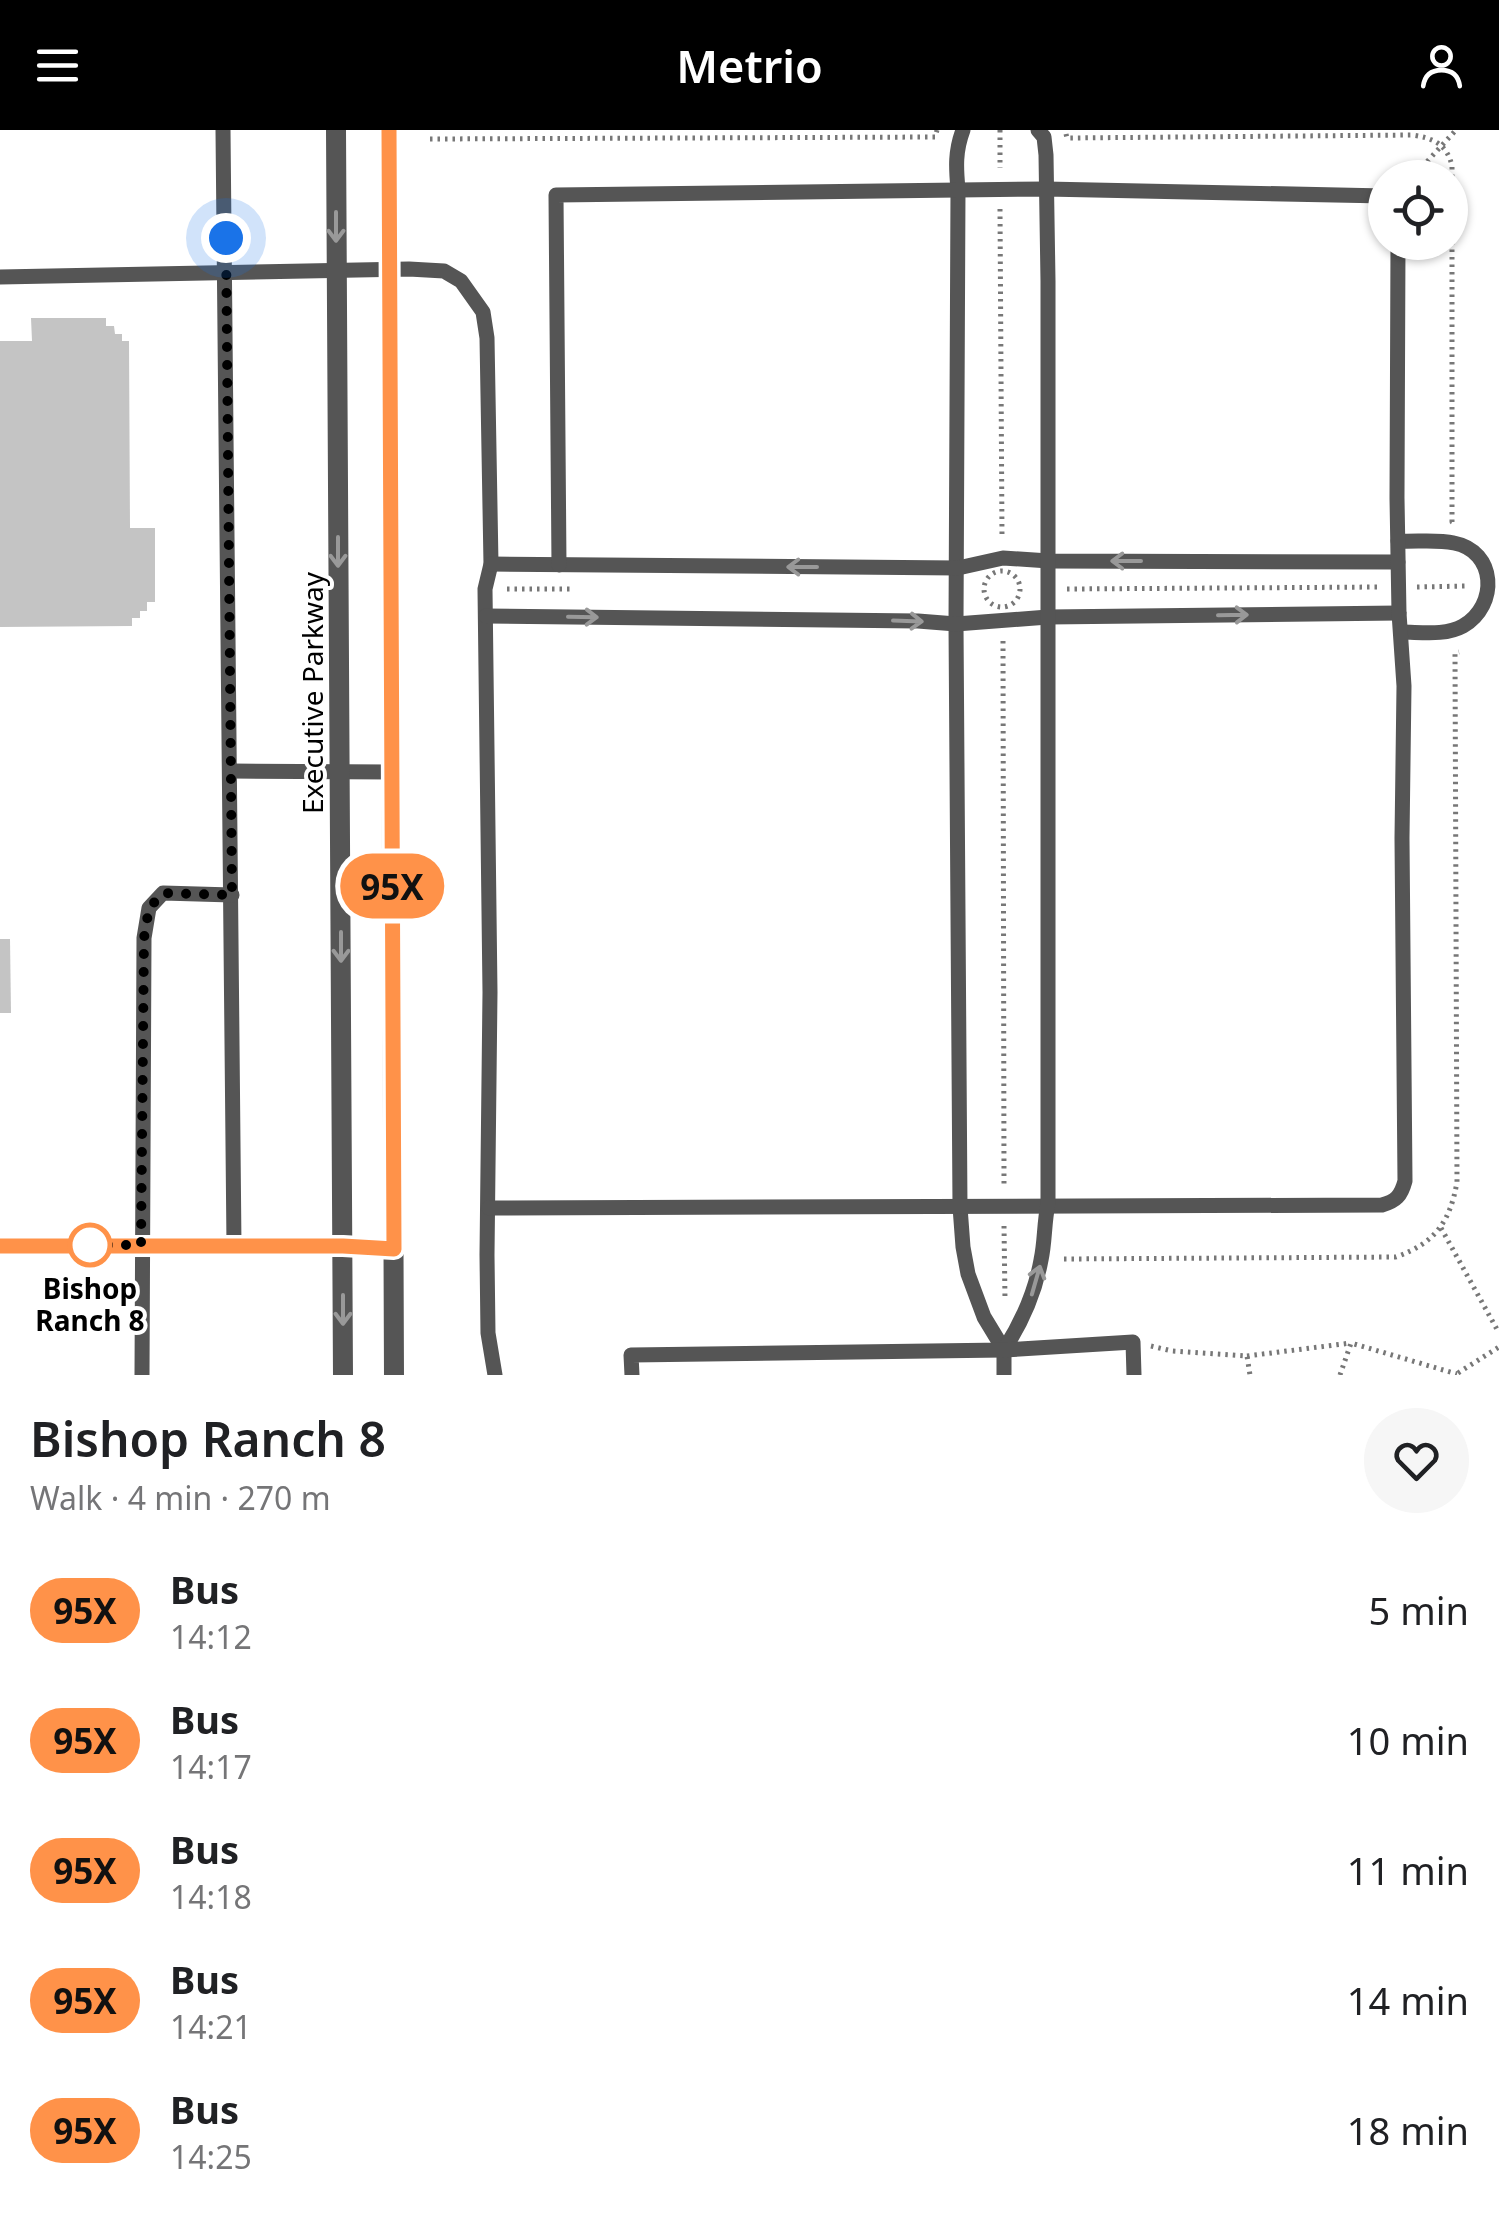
<!DOCTYPE html>
<html lang="en">
<head>
<meta charset="utf-8">
<style>
  body { margin:0; font-family:"Noto Sans",sans-serif; background:#f6f6f6; color:#202124; height:100vh; display:flex; flex-direction:column; font-size:38px; white-space:nowrap }
  * { box-sizing:border-box; margin:0 }
  p { font-size:32px; color:#757577 }
  .icon { flex:none; width:55px; height:55px; fill:none; stroke:currentColor; stroke-width:2; stroke-linecap:round; stroke-linejoin:round }
  .map { position:relative; height:1245px; overflow:hidden }
  .drawer { display:flex; flex-direction:column; background:#fff; flex:1 }
  .drawer>* { flex:none }
  .badge { padding:0 20px; border-radius:32px; font-size:35px; line-height:65px }
  .buttons { position:absolute; left:1368px; top:30px; display:grid; gap:20px }
  .buttons a { display:grid; place-items:center; width:100px; height:100px; border-radius:50%; background:#fff; box-shadow:0 2px 8px #0004; font-size:50px }
  .you { position:absolute; width:50px; height:50px; margin:-25px; border:8px solid #fff; border-radius:50%; background:#1a73e8; box-shadow:0 0 0 15px #1a73e833 }
  .map>.badge { position:absolute; translate:-50% -50%; box-shadow:0 0 0 5px #fff }
  .round { display:grid; place-items:center; flex:none; width:105px; height:105px; border-radius:52px; background:#f6f6f6 }
  .headline { display:flex; align-items:center; justify-content:space-between; height:170px; padding:0 30px }
  h1 { font-size:48px; font-weight:600; line-height:75px }
  ul { padding:0; list-style:none }
  li { display:flex; align-items:center; gap:30px; height:130px; padding:0 30px }
  li div { flex:1 }
  li b { display:block; font-size:38px }
  li em { font-style:normal }
  li .badge { min-width:110px; font-weight:700; text-align:center }
  header { display:flex; justify-content:space-between; align-items:center; height:130px; padding:0 30px; background:#000; color:#fff; font-size:45px; font-weight:600 }
  .map>svg:first-child { display:block }
</style>
</head>
<body>
<header><svg class="icon" aria-label="menu" viewBox="0 0 24 24"><path d="M4 6h16M4 12h16M4 18h16"/></svg>Metrio<svg class="icon" aria-label="person" viewBox="0 0 24 24"><circle cx="12" cy="8" r="4"/><path d="M4 21q1-7 8-7t8 7"/></svg></header>
<div class="map">
<svg width="1499" height="1245" viewBox="0 0 1499 1245">
  <rect width="100%" height="100%" fill="#fff"/>
  <g fill="#c4c4c4">
    <path d="M31,188H106V196H114L115,204H122V211H129L130,398H155V472H147V481H140V488H132V496L0,497V211H32Z"/>
    <path d="M0,809H10L11,883H0Z"/>
  </g>
  <g fill="none" stroke-linecap="round" stroke-linejoin="round">
    <g stroke="#777" stroke-width="5" stroke-dasharray="2.5 5" stroke-linecap="butt">
      <path d="M1000,0V38"/>
      <path d="M1066,4L1067,8L1412,5C1433,8 1447,14 1452,36V392L1454,393"/>
      <path d="M430,9L935,7L937,0"/>
      <path d="M1412,48L1456,0"/>
      <path d="M1000,79L1002,408"/>
      <circle cx="1002" cy="459" r="18"/>
      <path d="M1417,457L1466,456"/>
      <path d="M507,459H571"/>
      <path d="M1067,459L1381,457"/>
      <path d="M1003,511L1004,1055"/>
      <path d="M1004,1096L1005,1170"/>
      <path d="M1441,1098L1499,1203"/>
      <path d="M1064,1129L1396,1127C1435,1113 1450,1092 1457,1052L1455,523L1459,522"/>
      <path d="M1151,1216L1172,1221L1247,1226L1250,1245"/>
      <path d="M1247,1226L1351,1213"/>
      <path d="M1458,1243L1499,1217"/>
      <path d="M1340,1245L1351,1213L1457,1244"/>
    </g>
    <g stroke="#555" stroke-width="15">
      <path d="M223,0L234,1115"/>
      <path d="M963,0C955,21 956,38 958,59L956,494L960,1077L963,1117L968,1144L984,1187L1004,1220V1245"/>
      <path d="M0,147L409,139L444,141L461,151L483,182L487,208L491,434L485,459L490,862L487,1125L488,1203L495,1245"/>
      <path d="M1398,411C1416,412 1436,409 1454,413C1496,421 1499,475 1463,496C1445,506 1421,502 1401,502"/>
      <path d="M491,434L958,438L1003,428L1049,431L1398,432"/>
      <path d="M559,435L556,65L1046,59L1385,66"/>
      <path d="M486,486L918,491L956,494L1048,487L1399,483"/>
      <path d="M231,641L391,642"/>
      <path d="M489,1078C786,1077 1084,1074 1382,1075C1396,1071 1401,1066 1405,1051L1402,708L1404,556L1399,483L1397,368L1398,112"/>
      <path d="M0,1116H343L394,1119"/>
      <path d="M1004,1220C1022,1192 1035,1163 1041,1130C1045,1112 1044,1093 1048,1074V151L1046,25L1044,7L1038,0"/>
      <path d="M142,1245L144,808L149,778L163,763L232,765"/>
      <path d="M632,1245L631,1225L1004,1220L1133,1212L1134,1245"/>
    </g>
    <g stroke="#555" stroke-width="20">
      <path d="M336,0L343,1245"/>
      <path d="M389,0L394,1245"/>
    </g>
  </g>
  <defs><path id="oneway-shaft" d="M-6 0H5M1.5-3L5.5 0L1.5 3" fill="none" stroke-width="1.6" stroke-linecap="round" stroke-linejoin="round" transform="scale(2.5)"/></defs>
  <g stroke="#999">
    <use href="#oneway-shaft" transform="translate(336 97) rotate(90)"/>
    <use href="#oneway-shaft" transform="translate(338 422) rotate(90)"/>
    <use href="#oneway-shaft" transform="translate(1126 431) rotate(-180)"/>
    <use href="#oneway-shaft" transform="translate(802 437) rotate(-180)"/>
    <use href="#oneway-shaft" transform="translate(1233 485) rotate(-1)"/>
    <use href="#oneway-shaft" transform="translate(583 487) rotate(1)"/>
    <use href="#oneway-shaft" transform="translate(908 491) rotate(2)"/>
    <use href="#oneway-shaft" transform="translate(341 817) rotate(90)"/>
    <use href="#oneway-shaft" transform="translate(1036 1150) rotate(-74)"/>
    <use href="#oneway-shaft" transform="translate(343 1180) rotate(90)"/>
  </g>
  <g fill="none" stroke-linecap="round" stroke-linejoin="round">
    <defs>
      <path id="line" d="M0,1116H343L394,1119L389,0"/>
    </defs>
    <use href="#line" stroke="#fff" stroke-width="22"/>
    <use href="#line" stroke="#ff9249" stroke-width="15"/>
    <path stroke="#000" stroke-width="10" stroke-dasharray="0 18" d="M90,1115H141L144,808L149,778L163,763L232,765L226,108"/>
  </g>
  <circle fill="#fff" stroke="#ff9249" stroke-width="5" cx="90" cy="1115" r="20"/>
  <g text-anchor="middle" dominant-baseline="central" stroke-width="8" stroke-linejoin="round" paint-order="stroke">
    <g font-size="28" fill="#000" stroke="#fff">
      <text transform="translate(312 563) rotate(-90)">Executive Parkway</text>
    </g>
    <g font-size="28" font-weight="bold" fill="#000" stroke="#fff">
      <text x="90" y="1158">Bishop<tspan x="90" dy="32">Ranch 8</tspan></text>
    </g>
  </g>
</svg>
<div class="buttons">
<a><svg class="icon" aria-label="locate" viewBox="0 0 24 24"><circle cx="12" cy="12" r="6"/><path d="M12 2v4M12 18v4M2 12h4M18 12h4"/></svg></a>
</div>
<div class="you" style="left:226px;top:108px"></div>
<b class="badge" style="left:392px;top:756px;background:#ff9249;color:#111">95X</b>
</div>
<section class="drawer">
<div class="headline"><div><h1>Bishop Ranch 8</h1><p>Walk · 4 min · 270 m</p></div><a class="round"><svg class="icon" aria-label="heart" viewBox="0 0 24 24"><path d="M12 20l-8-8c-3-5 5-10 8-4 3-6 11-1 8 4z"/></svg></a></div>
<ul>
<li><span class="badge" style="background:#ff9249;color:#111">95X</span><div><b>Bus</b><p>14:12</p></div><em>5 min</em></li>
<li><span class="badge" style="background:#ff9249;color:#111">95X</span><div><b>Bus</b><p>14:17</p></div><em>10 min</em></li>
<li><span class="badge" style="background:#ff9249;color:#111">95X</span><div><b>Bus</b><p>14:18</p></div><em>11 min</em></li>
<li><span class="badge" style="background:#ff9249;color:#111">95X</span><div><b>Bus</b><p>14:21</p></div><em>14 min</em></li>
<li><span class="badge" style="background:#ff9249;color:#111">95X</span><div><b>Bus</b><p>14:25</p></div><em>18 min</em></li>
</ul>
</section>
</body>
</html>
